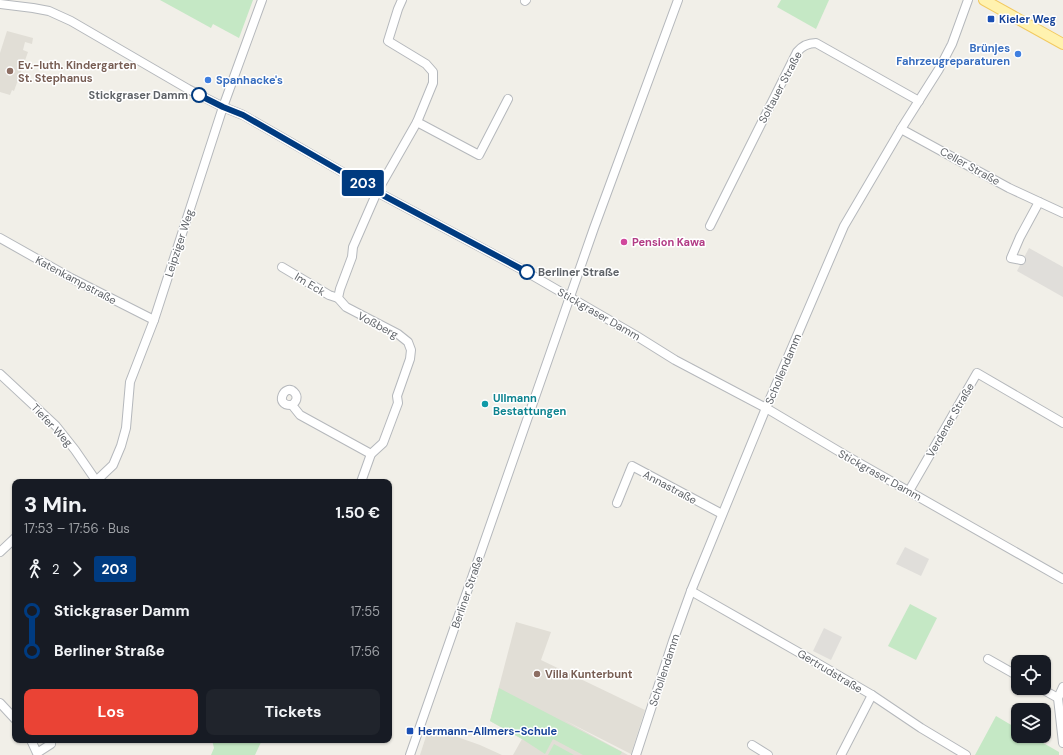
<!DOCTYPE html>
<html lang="de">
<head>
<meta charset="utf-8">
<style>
  body { margin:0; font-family:"DM Sans",sans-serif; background:#20242c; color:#f1f3f6; height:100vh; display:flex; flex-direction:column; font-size:15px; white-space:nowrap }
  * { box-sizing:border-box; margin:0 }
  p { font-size:13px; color:#9ea1a6 }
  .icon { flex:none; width:22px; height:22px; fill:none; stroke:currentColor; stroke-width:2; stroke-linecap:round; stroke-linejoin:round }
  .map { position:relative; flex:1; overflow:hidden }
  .sheet { position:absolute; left:12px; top:479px; width:380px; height:264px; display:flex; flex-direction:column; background:#171b24; border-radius:8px; box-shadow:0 1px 3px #0004 }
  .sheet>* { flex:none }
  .badge { padding:0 8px; border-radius:3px; font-size:14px; line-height:26px }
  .fabs { position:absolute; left:1011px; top:655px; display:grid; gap:8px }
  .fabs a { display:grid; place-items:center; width:40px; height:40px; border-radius:8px; background:#171b24; box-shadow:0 1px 3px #0004; font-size:20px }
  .map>.badge { position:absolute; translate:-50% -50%; box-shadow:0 0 0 2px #fff }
  .legs { display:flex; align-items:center; gap:6px; height:44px; padding:0 12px; font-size:13px }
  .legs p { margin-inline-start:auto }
  .head { display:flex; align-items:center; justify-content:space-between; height:68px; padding:0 12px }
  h1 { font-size:22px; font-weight:700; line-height:30px }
  .cta { display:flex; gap:8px; margin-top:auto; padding:8px 12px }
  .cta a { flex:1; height:46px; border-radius:8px; background:#ea4335; color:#fff; font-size:16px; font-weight:700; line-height:46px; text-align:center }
  .cta a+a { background:#20242c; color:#f1f3f6 }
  ul { padding:0 12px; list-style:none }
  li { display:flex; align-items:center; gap:14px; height:40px; font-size:15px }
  li i { display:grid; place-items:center; width:6px; height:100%; margin:0 5px; background:currentColor }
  li i::after { content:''; width:10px; height:10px; margin:-5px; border:3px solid; border-radius:50%; background:#171b24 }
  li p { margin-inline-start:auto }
  li:first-child i { background:linear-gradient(#0000 50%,currentColor 0) }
  li:last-child i { background:linear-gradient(currentColor 50%,#0000 0) }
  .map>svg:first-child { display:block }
</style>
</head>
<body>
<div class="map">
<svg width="1063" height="755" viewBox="0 0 1063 755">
  <rect width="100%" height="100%" fill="#f1efe8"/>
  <g fill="#e0deda">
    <path d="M1029,248L1063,267V297L1017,271Z"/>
    <path d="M905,547L929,559L921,576L896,564Z"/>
    <path d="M824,628L842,637L831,660L813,651Z"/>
  </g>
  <g fill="#e1ded6">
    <path d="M7,31L33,38L32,44L25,42L23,50L28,52L14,91L12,90L10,95L0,92V53Z"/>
    <path d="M516,622L551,632L541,660L645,710L631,754L564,720L628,755H513L522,739L490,721Z"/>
    <path d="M429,727L480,745L502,755H420Z"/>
  </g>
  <g fill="#c5e8c5">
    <path d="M160,0H253L239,38L213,24L211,28Z"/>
    <path d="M781,0H829L816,29L777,7Z"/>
    <path d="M910,604L937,618L916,660L888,646Z"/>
    <path d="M499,688L622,752L620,755H583L553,739L545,754L522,739L490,721Z"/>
    <path d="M996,716L1018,729V736H1031L1059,752V755H975Z"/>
    <path d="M212,740H262L255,755H211L214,748Z"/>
    <path d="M554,744L574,755H548Z"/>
  </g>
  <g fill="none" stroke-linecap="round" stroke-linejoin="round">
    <defs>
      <g id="minor">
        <path d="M525,1L526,0"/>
        <path d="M0,4L33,8L49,11L71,21L188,89L223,107L243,115L377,192L523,270L635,335L675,360L766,408L845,455L1063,579"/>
        <path d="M417,122L479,155L508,99"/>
        <path d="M901,129L1009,188L1063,213"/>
        <path d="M710,226L797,52C802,46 808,43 816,43L919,101"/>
        <path d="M0,238L71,278L154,320"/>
        <path d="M1021,260L1011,258L1020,237L1039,202"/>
        <path d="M282,267L329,295L338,298"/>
        <path d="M0,374L56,426L75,450L97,482"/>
        <path d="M292,405C296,402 299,397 294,392C285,383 273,406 292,405L300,415L371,454"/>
        <path d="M95,482L113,465L121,446L126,428L130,382L154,320L223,107L262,0"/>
        <path d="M361,482L371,454L383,443L398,403L397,396L410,359L411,350L408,342L398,334L346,307L338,298L340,289L352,257L353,247L377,192L417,122L433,83V72L426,64L388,41L398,9L402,0"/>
        <path d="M909,491L977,373L1063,423"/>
        <path d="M617,503L632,466L722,514"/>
        <path d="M0,552L15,538"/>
        <path d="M691,591L805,656L872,695L921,728L966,755"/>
        <path d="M988,659L1018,676"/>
        <path d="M1063,687L1058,698L1063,743"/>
        <path d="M1040,688L1058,698"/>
        <path d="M0,703L15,719"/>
        <path d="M31,740L37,753L51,744L48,740"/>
        <path d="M752,745L768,755"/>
        <path d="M410,755L594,228L678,0"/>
        <path d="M636,755L673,641L691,591L766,408L844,226L901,129L939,69L952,44L968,0"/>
        <path d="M841,755L872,695"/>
      </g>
      <path id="major" d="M984,0L1063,44"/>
    </defs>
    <use href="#minor" stroke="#b5b8bc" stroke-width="10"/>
    <use href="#major" stroke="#f2c960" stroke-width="12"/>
    <use href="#minor" stroke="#fff" stroke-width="8"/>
    <use href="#major" stroke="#fff2af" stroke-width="10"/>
  </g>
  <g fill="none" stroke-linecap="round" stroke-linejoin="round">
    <defs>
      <path id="line-1" d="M199,95L223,107L243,115L377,192L527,272"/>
    </defs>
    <use href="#line-1" stroke="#fff" stroke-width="9"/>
    <use href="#line-1" stroke="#003b80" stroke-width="6"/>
  </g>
  <g fill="#1a4fb4" stroke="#fff" stroke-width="1.5">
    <rect x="987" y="15" width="8" height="8" rx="2"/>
    <rect x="406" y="727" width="8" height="8" rx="2"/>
  </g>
  <g fill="#3f7fe0" stroke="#fff" stroke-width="1.5">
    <circle cx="1018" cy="54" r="4"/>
    <circle cx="208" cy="80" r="4"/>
  </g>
  <g fill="#8d6e63" stroke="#fff" stroke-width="1.5">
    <circle cx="10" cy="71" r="4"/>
    <circle cx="537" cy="674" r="4"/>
  </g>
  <g fill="#fff" stroke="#003b80" stroke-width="2">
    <circle cx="199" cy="95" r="7"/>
    <circle cx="527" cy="272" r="7"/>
  </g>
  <circle fill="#d1479c" stroke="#fff" stroke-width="1.5" cx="624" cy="242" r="4"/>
  <circle fill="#0f9aa8" stroke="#fff" stroke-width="1.5" cx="485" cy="404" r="4"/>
  <g text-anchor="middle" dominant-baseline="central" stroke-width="3" stroke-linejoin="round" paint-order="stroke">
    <g font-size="11" font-weight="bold" fill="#164399" stroke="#fff" text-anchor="start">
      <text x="999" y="19">Kieler Weg</text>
      <text x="418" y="731">Hermann-Allmers-Schule</text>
    </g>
    <g font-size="11" font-weight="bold" fill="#366cbe" stroke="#fff" text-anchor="end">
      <text x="1010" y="48">Brünjes<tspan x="1010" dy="13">Fahrzeugreparaturen</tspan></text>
      <text x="216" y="80" text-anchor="start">Spanhacke's</text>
    </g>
    <g font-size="11" font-weight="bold" fill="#785e54" stroke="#fff" text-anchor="start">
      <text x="18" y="65">Ev.-luth. Kindergarten<tspan x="18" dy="13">St. Stephanus</tspan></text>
      <text x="545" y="674">Villa Kunterbunt</text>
    </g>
    <g font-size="11" fill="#5f6368" stroke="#fff">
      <text transform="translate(780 87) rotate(-62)">Soltauer Straße</text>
      <text transform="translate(970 166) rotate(29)">Celler Straße</text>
      <text transform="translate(179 243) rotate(-72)">Leipziger Weg</text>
      <text transform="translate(76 280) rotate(28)">Katenkampstraße</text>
      <text transform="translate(310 284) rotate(31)">Im Eck</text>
      <text transform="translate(599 314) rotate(30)">Stickgraser Damm</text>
      <text transform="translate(378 325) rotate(28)">Voßberg</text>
      <text transform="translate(783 369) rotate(-67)">Schollendamm</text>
      <text transform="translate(950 420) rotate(-60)">Verdener Straße</text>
      <text transform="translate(52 425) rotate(47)">Tiefer Weg</text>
      <text transform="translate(880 475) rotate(29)">Stickgraser Damm</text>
      <text transform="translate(670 487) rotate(28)">Annastraße</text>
      <text transform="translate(467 592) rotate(-71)">Berliner Straße</text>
      <text transform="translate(664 670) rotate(-72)">Schollendamm</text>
      <text transform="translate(830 671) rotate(31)">Gertrudstraße</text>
    </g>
    <g font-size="11" font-weight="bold" fill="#5f6368" stroke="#fff" text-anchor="end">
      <text x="188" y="95">Stickgraser Damm</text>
      <text x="538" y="272" text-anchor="start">Berliner Straße</text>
    </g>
    <g font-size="11" font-weight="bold" fill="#b23c85" stroke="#fff" text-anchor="start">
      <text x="632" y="242">Pension Kawa</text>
    </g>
    <g font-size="11" font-weight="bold" fill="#0d838f" stroke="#fff" text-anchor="start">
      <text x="493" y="398">Ullmann<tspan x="493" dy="13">Bestattungen</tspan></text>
    </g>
  </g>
</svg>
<div class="fabs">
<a><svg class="icon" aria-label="locate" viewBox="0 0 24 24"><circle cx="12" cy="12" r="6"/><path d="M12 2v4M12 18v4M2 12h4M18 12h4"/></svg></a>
<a><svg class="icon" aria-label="layers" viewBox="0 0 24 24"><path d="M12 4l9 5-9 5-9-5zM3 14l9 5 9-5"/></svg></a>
</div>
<b class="badge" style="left:363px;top:183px;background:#003b80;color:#fff">203</b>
<section class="sheet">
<div class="head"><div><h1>3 Min.</h1><p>17:53 – 17:56 · Bus</p></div><b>1.50 €</b></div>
<div class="legs"><svg class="icon" aria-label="walk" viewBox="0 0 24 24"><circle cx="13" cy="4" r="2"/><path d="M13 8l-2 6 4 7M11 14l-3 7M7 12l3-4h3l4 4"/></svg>2<svg class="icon" aria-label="forward" viewBox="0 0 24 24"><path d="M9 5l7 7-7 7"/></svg><b class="badge" style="background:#003b80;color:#fff">203</b></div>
<ul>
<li><i style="color:#003b80"></i><b>Stickgraser Damm</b><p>17:55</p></li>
<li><i style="color:#003b80"></i><b>Berliner Straße</b><p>17:56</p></li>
</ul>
<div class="cta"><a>Los</a><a>Tickets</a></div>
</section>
</div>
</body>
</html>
